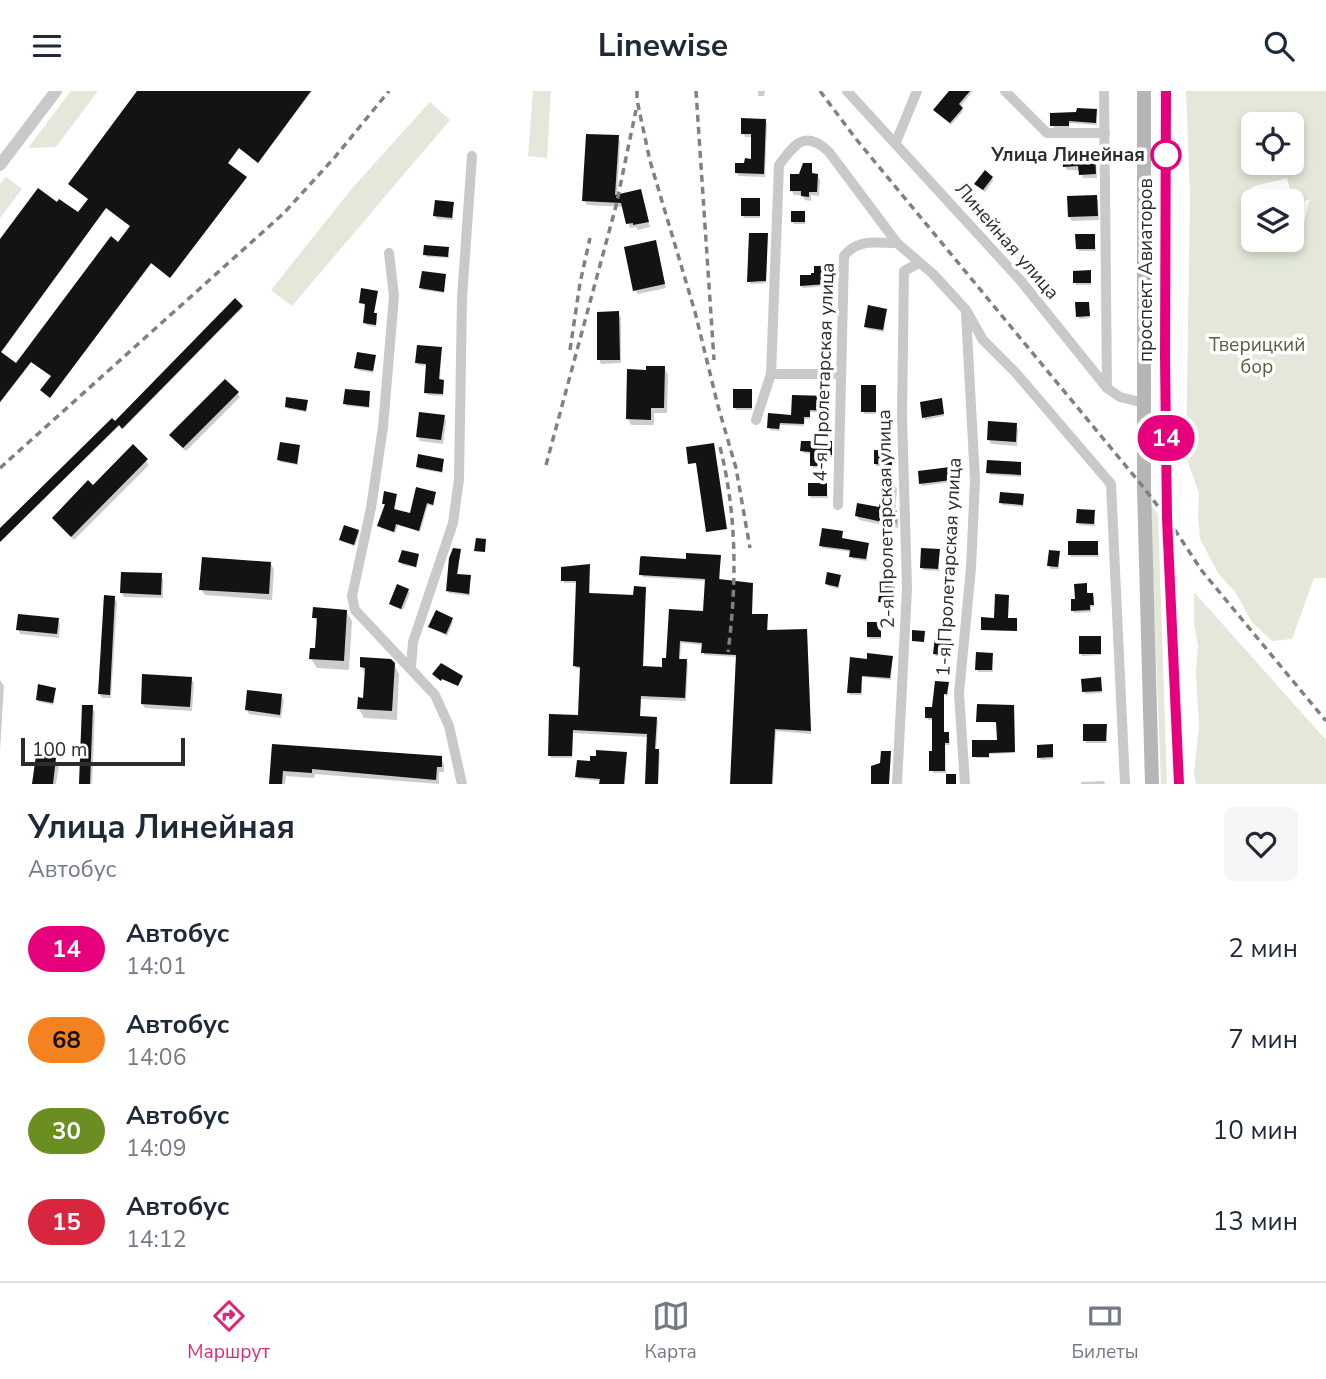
<!DOCTYPE html>
<html lang="ru">
<head>
<meta charset="utf-8">
<style>
  body { margin:0; font-family:"Nunito Sans",sans-serif; background:#f6f6f7; color:#1f2937; height:100vh; display:flex; flex-direction:column; font-size:26px; white-space:nowrap }
  * { box-sizing:border-box; margin:0 }
  p { font-size:23px; color:#747a83 }
  .icon { flex:none; width:38px; height:38px; fill:none; stroke:currentColor; stroke-width:2; stroke-linecap:round; stroke-linejoin:round }
  .map { position:relative; height:693px; overflow:hidden }
  .drawer { display:flex; flex-direction:column; background:#fff; flex:1 }
  .drawer>* { flex:none }
  .badge { padding:0 14px; border-radius:23px; font-size:24px; line-height:46px }
  .buttons { position:absolute; left:1241px; top:21px; display:grid; gap:14px }
  .buttons a { display:grid; place-items:center; width:63px; height:63px; border-radius:10px; background:#fff; box-shadow:0 4px 10px #0003; font-size:35px }
  .scale { position:absolute; left:21px; bottom:18px; width:164px; box-sizing:border-box; padding-left:7px; border:4px solid #2c2c2c; border-top:0; font-size:19px; line-height:24px; white-space:nowrap; color:#2c2c2c; -webkit-text-stroke:5px #fff; paint-order:stroke }
  .map>.badge { position:absolute; translate:-50% -50%; box-shadow:0 0 0 4px #fff }
  .round { display:grid; place-items:center; flex:none; width:74px; height:74px; border-radius:10px; background:#f6f6f7 }
  .summary { display:flex; align-items:center; justify-content:space-between; height:119px; padding:0 28px }
  h1 { font-size:33px; font-weight:700; line-height:52px }
  ul { padding:0; list-style:none }
  li { display:flex; align-items:center; gap:21px; height:91px; padding:0 28px }
  li div { flex:1 }
  li b { display:block; font-size:26px }
  li em { font-style:normal }
  li .badge { min-width:77px; font-weight:700; text-align:center }
  header { display:flex; justify-content:space-between; align-items:center; height:91px; padding:0 28px; background:#fff; font-size:32px; font-weight:700 }
  .tabs { display:flex; justify-content:space-around; align-items:center; height:98px; border-top:2px solid #e0e1e3; background:#fff; font-size:19px; color:#747a83 }
  .tabs a { display:grid; justify-items:center; gap:4px }
  .tabs .selected { color:#db2777 }
  .map>svg:first-child { display:block }
</style>
</head>
<body>
<header><svg class="icon" aria-label="menu" viewBox="0 0 24 24"><path d="M4 6h16M4 12h16M4 18h16"/></svg>Linewise<svg class="icon" aria-label="search" viewBox="0 0 24 24"><circle cx="10" cy="10" r="6"/><path d="M15 15l6 6"/></svg></header>
<div class="map">
<svg width="1326" height="693" viewBox="0 0 1326 693">
  <rect width="100%" height="100%" fill="#fff"/>
  <g fill="#e3e8db" fill-rule="evenodd">
    <path d="M71,0H98L56,56L28,57Z"/>
    <path d="M533,0H551L547,67L528,65Z"/>
    <path d="M1186,0H1326V487H1314L1292,548L1272,550L1251,530L1236,502L1218,482L1200,448L1198,423L1199,402L1186,366L1190,103ZM1253,33H1292V72H1253ZM1287,87L1294,114L1310,108L1304,131L1292,145V149L1278,151L1276,149H1253V124L1243,113L1252,96Z"/>
    <path d="M430,11L450,29L292,215L271,199L354,95Z"/>
    <path d="M6,86L22,98L0,127V93Z"/>
    <path d="M1150,413L1158,423L1167,693H1161Z"/>
    <path d="M1194,501L1326,649V693H1196L1194,683L1199,634L1196,582L1198,555L1194,532Z"/>
  </g>
  <g fill="#0003" fill-rule="evenodd">
    <path d="M139,0H312L259,71L239,56L227,73L245,88L171,186L152,172L50,306L53,286L32,270L0,312V151L57,113L78,124L90,108ZM106,117L132,136L16,274L1,262Z"/>
    <path d="M758,0H765L764,5H758Z"/>
    <path d="M951,0H973L960,16L963,20L951,34L937,22Z"/>
    <path d="M1096,20L1097,34L1069,32V37H1054L1052,34Z"/>
    <path d="M765,29L767,33L765,86L739,85L737,82L753,70V46H745L743,42Z"/>
    <path d="M618,46L620,51L617,105L641,100L650,136L638,139L636,136L630,137L624,116L587,114L584,109Z"/>
    <path d="M1094,64L1096,68L1097,87H1083L1080,79H1067L1065,75Z"/>
    <path d="M811,74L813,84H817L820,89L819,105L811,104V110L805,109L802,104H794L792,100Z"/>
    <path d="M992,87L993,90L985,101L978,96Z"/>
    <path d="M1096,105L1098,110L1099,129L1072,130L1069,126Z"/>
    <path d="M759,108L760,127H744L743,125Z"/>
    <path d="M453,113V129L437,128L435,125Z"/>
    <path d="M804,122L805,133H794L792,131Z"/>
    <path d="M767,144L766,192L751,193L749,190Z"/>
    <path d="M1094,144L1096,160H1079L1077,158Z"/>
    <path d="M657,155L666,197L638,203L635,199Z"/>
    <path d="M448,157L449,167L427,166L425,163Z"/>
    <path d="M826,176L827,195L803,197L801,195Z"/>
    <path d="M1090,181L1091,194H1076L1075,192Z"/>
    <path d="M445,185L444,202L422,199L421,197Z"/>
    <path d="M376,201L374,224L377,226L376,236L366,234V215L361,212Z"/>
    <path d="M235,210L242,217L124,337L120,334L0,451V439L115,332Z"/>
    <path d="M1088,212L1090,227L1079,228L1078,225Z"/>
    <path d="M886,219L884,241L867,238L866,235Z"/>
    <path d="M618,222L621,227V272L601,273L599,268Z"/>
    <path d="M441,258L440,290L444,293L443,305L427,304L428,275L418,274L417,271Z"/>
    <path d="M375,266L373,282L357,279L356,277Z"/>
    <path d="M664,277L668,283L667,322H654V334H631L628,328L648,280Z"/>
    <path d="M875,296L876,323H864L863,320Z"/>
    <path d="M751,300L752,319H736L735,316Z"/>
    <path d="M237,302L240,306L186,360L174,349Z"/>
    <path d="M369,302V317L347,315L345,313Z"/>
    <path d="M828,307L829,322L810,321V328H805L804,335L780,334V340L770,339L769,336Z"/>
    <path d="M307,311L306,321L288,318L286,316Z"/>
    <path d="M942,311L944,325L925,329L924,326Z"/>
    <path d="M444,326L446,330L443,353L420,350L418,346Z"/>
    <path d="M1016,334L1018,338L1017,355L991,353L989,349Z"/>
    <path d="M831,352L832,366H824V377H813L812,363L804,362L802,360Z"/>
    <path d="M133,356L149,374L74,449L54,428L93,396Z"/>
    <path d="M299,356L298,374L280,371L279,369Z"/>
    <path d="M891,361L892,376L877,375L875,373Z"/>
    <path d="M443,369V382L419,378L418,376Z"/>
    <path d="M1020,373L1021,386L990,384L988,382Z"/>
    <path d="M951,380L952,391L922,395L921,393Z"/>
    <path d="M826,394L828,407H811L810,405Z"/>
    <path d="M894,394L897,398L895,421L899,426L898,437L859,429L857,425L881,418Z"/>
    <path d="M435,403L434,415L428,414L420,441L398,434L395,442L381,437L379,435L386,416L383,412L396,405L395,420L411,425Z"/>
    <path d="M1023,404V416L1003,414L1001,412Z"/>
    <path d="M1094,421L1095,435L1079,434L1078,431Z"/>
    <path d="M358,440L359,443L355,455L343,451L341,449Z"/>
    <path d="M842,441V449L868,453L867,470L853,468L852,461L822,457L821,454Z"/>
    <path d="M1097,452L1099,466H1071L1070,464Z"/>
    <path d="M460,459L458,484L470,486V505L449,502L447,500Z"/>
    <path d="M939,460V480L923,479L922,477Z"/>
    <path d="M1059,462V478H1051L1049,475Z"/>
    <path d="M418,464L417,477L402,474L400,471Z"/>
    <path d="M720,466V490L752,494V524L767,525L768,541L806,540L807,542L811,643L776,640L773,693H731L738,566L704,564L703,554L681,552L680,570H686L688,572L686,610L641,608L640,627L656,628L658,631L656,660L660,662L658,693H646L648,646L573,642L572,667H551L550,664L579,625L582,578L576,577L575,575L578,492H564L563,489L589,475L590,504L641,584L663,578L668,569L671,520L705,522L707,490L643,486L641,483L687,470Z"/>
    <path d="M270,472L274,478L272,509L205,504L201,498Z"/>
    <path d="M161,483L163,488V507L124,506L122,502Z"/>
    <path d="M840,486L839,498L828,495L827,493Z"/>
    <path d="M1086,494L1088,504H1092L1094,506V516H1091V521L1074,522L1073,520L1077,510Z"/>
    <path d="M894,498V514L881,513L880,511Z"/>
    <path d="M408,500L410,502L403,519L392,515L391,513Z"/>
    <path d="M114,506L117,511L111,607H102L100,603Z"/>
    <path d="M346,520L352,530L349,579L317,577L311,568L317,559L318,534L314,526Z"/>
    <path d="M58,529L60,533L59,547L20,543L18,538Z"/>
    <path d="M452,529L453,531L447,545L430,536Z"/>
    <path d="M880,533L881,548H870L868,546Z"/>
    <path d="M1100,547L1101,564L1082,565L1081,562Z"/>
    <path d="M953,551V567L936,565L934,562Z"/>
    <path d="M992,563L993,581H978L977,578Z"/>
    <path d="M892,566L891,589L862,586V604H850L848,601L868,569Z"/>
    <path d="M394,573L399,583L397,629L364,627L359,618L365,608L366,584L361,576Z"/>
    <path d="M191,588L194,592L192,620L145,617L142,613Z"/>
    <path d="M1100,588L1102,602L1085,603L1084,600Z"/>
    <path d="M0,589L4,595L0,660Z"/>
    <path d="M947,593L948,605L944,604V643L949,645L950,654H945L946,682H933V629H928L927,627Z"/>
    <path d="M55,598L54,614L39,611L37,609Z"/>
    <path d="M281,604L284,609L281,627L249,623L247,619Z"/>
    <path d="M92,616L95,622L92,693H80Z"/>
    <path d="M1014,617L1015,662L989,663V667H975L999,650L998,632L978,630Z"/>
    <path d="M1106,635L1107,652H1086L1085,649Z"/>
    <path d="M273,655L441,667L444,673V681H439V693L315,683L314,687L286,685L285,693H270Z"/>
    <path d="M1052,655L1053,668L1041,669L1039,666Z"/>
    <path d="M626,663L625,693H601V690L578,688L577,686L592,672Z"/>
    <path d="M55,669L59,675L56,693H34Z"/>
    <path d="M1104,690L1105,693H1081V691Z"/>
  </g>
  <g fill="#131313" fill-rule="evenodd">
    <path d="M137,0H311L258,72L239,57L228,72L247,86L170,187L151,172L50,307L40,299L51,285L31,271L0,311V148L38,97L57,111L59,108L78,121L88,108L68,93ZM106,117L130,135L118,151L111,145L16,272L1,261Z"/>
    <path d="M949,0H970L959,13L963,17L950,32L933,19Z"/>
    <path d="M1077,17L1097,18L1096,32L1069,30V35H1050V22L1076,21Z"/>
    <path d="M741,27L766,28L764,83L735,82V72H744L745,67L751,68V43H741Z"/>
    <path d="M586,43L619,44L615,104L641,98L649,131L633,134V132L626,133L621,112L582,110Z"/>
    <path d="M1095,62L1096,83L1079,84L1078,75L1063,76L1062,63Z"/>
    <path d="M803,72H812V82L818,83L817,101H809V106L801,105V100H790V83H799Z"/>
    <path d="M985,79L993,86L983,99L974,93Z"/>
    <path d="M1097,104L1098,125L1068,126L1067,105Z"/>
    <rect x="741" y="107" width="19" height="18"/>
    <path d="M435,109L454,111L452,127L433,125Z"/>
    <rect x="791" y="120" width="14" height="11"/>
    <path d="M749,142H768L766,190L747,191Z"/>
    <path d="M1075,143H1095V158H1076Z"/>
    <path d="M656,149L665,193L633,200L624,156Z"/>
    <path d="M424,154L449,156L448,166L423,164Z"/>
    <path d="M814,175H827V193L800,195V184H811V182H814Z"/>
    <path d="M1091,179V192H1073V180Z"/>
    <path d="M422,180L446,183L444,201L419,197Z"/>
    <path d="M361,197L378,200L374,222H377L376,234L363,232L365,213L359,212Z"/>
    <path d="M235,207L243,215L122,338L119,334L0,451V437L112,327L115,330Z"/>
    <path d="M1075,211H1089L1090,225L1076,226Z"/>
    <path d="M868,214L887,218L883,239L864,236Z"/>
    <path d="M619,220L620,269H597V221Z"/>
    <path d="M417,254L442,256L439,288L444,289L443,303L424,302L426,273L415,272Z"/>
    <path d="M357,261L376,264L373,280L354,277Z"/>
    <path d="M646,275H665L664,317H651V329L626,328L627,278L646,279Z"/>
    <path d="M225,288L239,301L183,357L169,344Z"/>
    <rect x="861" y="294" width="15" height="27"/>
    <path d="M345,298L370,300L369,316L343,313Z"/>
    <rect x="733" y="298" width="19" height="19"/>
    <path d="M792,304L829,305L828,320L810,319V326H804V333L780,332L779,338L767,337L768,322L791,324Z"/>
    <path d="M286,306L308,309L306,320L285,316Z"/>
    <path d="M942,307L944,323L922,327L920,311Z"/>
    <path d="M419,321L445,324L441,349L416,346Z"/>
    <path d="M988,330L1017,332L1016,351L987,349Z"/>
    <path d="M801,350H832V364H823V375H810V361L800,360Z"/>
    <path d="M280,351L300,354L297,373L277,369Z"/>
    <path d="M714,352L727,438L706,441L696,372L688,373L686,356Z"/>
    <path d="M133,353L148,368L71,446L52,427L88,389L93,394Z"/>
    <path d="M874,359L892,360V374L874,373Z"/>
    <path d="M418,363L444,368L442,381L416,376Z"/>
    <path d="M987,369L1021,371V384L986,382Z"/>
    <path d="M950,376L952,389L919,393L918,380Z"/>
    <path d="M882,391L895,392L893,419L897,420L896,434L855,425L857,412L879,416Z"/>
    <rect x="808" y="392" width="19" height="13"/>
    <path d="M416,396L436,401L433,414L427,412L419,440L396,433L394,441L377,435L385,413H382L384,400L397,403L394,418L410,422Z"/>
    <path d="M1000,401L1024,403L1023,414L999,412Z"/>
    <path d="M1077,418L1095,419L1094,433L1076,432Z"/>
    <path d="M344,434L359,439L354,454L339,449Z"/>
    <path d="M822,437L843,440L842,447L869,452L866,468L849,466L850,459L819,455Z"/>
    <path d="M476,447L486,448L485,461L474,460Z"/>
    <rect x="1068" y="450" width="30" height="14"/>
    <path d="M453,457L461,458L457,483L471,484L469,503L446,500L449,467Z"/>
    <path d="M921,457L940,458L938,478L920,477Z"/>
    <path d="M402,459L419,463L416,476L398,471Z"/>
    <path d="M1049,459L1060,460L1058,476L1047,475Z"/>
    <path d="M686,462L721,464L719,488L753,492L752,523H768L767,539L807,538L811,640L775,638L772,693H730L736,564L701,562L702,552L680,550L679,568H687L685,607L641,605L640,625L657,626L655,658H659L658,693H645L647,643L573,639L572,665H548L549,623L578,624L580,576L573,575L576,490H561V476L590,473L589,502L633,504L634,495L646,496L643,575L662,576V567H666L669,518L703,520L705,488L639,484L640,467L641,465L686,468Z"/>
    <path d="M202,466L271,471L269,503L199,499Z"/>
    <path d="M121,481L162,482L161,504L120,502Z"/>
    <path d="M827,481L841,484L838,496L825,493Z"/>
    <path d="M1087,492V502H1093L1094,514H1090V519L1071,520V508H1075L1074,493Z"/>
    <path d="M397,493L409,498L401,518L389,513Z"/>
    <path d="M880,494L895,496L893,513L878,511Z"/>
    <path d="M995,503L1009,504L1008,527H1017V540L981,539V526L994,527Z"/>
    <path d="M104,504L115,505L110,604L98,603Z"/>
    <path d="M313,516L347,519L344,570L309,568L310,557H315L317,527H312Z"/>
    <path d="M436,519L453,527L446,543L428,536Z"/>
    <path d="M18,523L59,527L57,543L16,539Z"/>
    <rect x="867" y="531" width="14" height="15"/>
    <path d="M912,539L925,540L924,551L912,550Z"/>
    <rect x="1079" y="545" width="22" height="18"/>
    <path d="M935,546L954,549L952,565L933,563Z"/>
    <path d="M976,561L993,562L992,579H975Z"/>
    <path d="M867,562L893,565L890,587L862,585L861,602H847L850,566L867,568Z"/>
    <path d="M360,566L391,568L395,572L392,620L357,618L358,606L363,607L365,577L360,576Z"/>
    <path d="M441,572L463,585L458,595L442,588L441,590L432,583Z"/>
    <path d="M142,583L192,586L190,616L141,613Z"/>
    <path d="M1101,586L1102,600L1082,601L1081,588Z"/>
    <path d="M935,590L949,591L947,603H944V641H949V652H945V680H929V660H932V627H925V616H932Z"/>
    <path d="M38,593L56,597L53,612L36,609Z"/>
    <path d="M247,599L282,603L280,624L245,619Z"/>
    <path d="M977,613L1014,614L1015,661L989,662V666H972V649H997L996,631H976Z"/>
    <path d="M82,614H93L90,693H79Z"/>
    <path d="M1083,633H1107L1106,650H1083Z"/>
    <path d="M272,653L442,665V676H437L436,689L312,678V682L283,680L282,693H269Z"/>
    <path d="M1053,653V666L1037,667V654Z"/>
    <path d="M596,659L627,661L624,693H599L600,688L575,686L577,669L590,670V665H596Z"/>
    <path d="M881,660H891L889,693H871V675L880,672Z"/>
    <path d="M36,664L56,667L53,693H32Z"/>
    <rect x="946" y="683" width="10" height="10"/>
  </g>
  <g fill="none" stroke-linecap="round" stroke-linejoin="round">
    <g stroke="#c9c9c9" stroke-width="10">
      <path d="M847,0L1021,190L1107,297L1120,306L1144,312"/>
      <path d="M1005,0L1047,42H1105"/>
      <path d="M1104,0L1107,297"/>
      <path d="M896,51L917,0"/>
      <path d="M389,162L394,205L383,336L371,417L352,505L355,519L435,604L449,635L462,693"/>
      <path d="M771,283H841"/>
      <path d="M756,329L771,283L779,74C795,53 805,38 829,61L897,152L933,183L966,219L983,249L1016,282L1111,393L1125,693"/>
      <path d="M838,414L844,165C858,147 877,152 897,152"/>
      <path d="M411,576L413,551L453,432L459,388L462,207L472,65"/>
      <path d="M897,693L907,497L902,325L904,180L919,172"/>
      <path d="M965,693L959,602L971,477L975,389L966,222"/>
    </g>
    <path stroke="#c9c9c9" stroke-width="12" d="M0,74L56,0"/>
    <g stroke="#b6b6b6" stroke-width="14">
      <path d="M1144,0V397L1152,693"/>
      <path d="M1166,0L1165,266L1167,427L1179,693"/>
    </g>
    <g stroke="#818181" stroke-width="3.5" stroke-dasharray="7 5" stroke-linecap="butt">
      <path d="M637,0V9L650,70L695,221L718,315L736,377L750,457"/>
      <path d="M696,0L714,269"/>
      <path d="M820,0L856,48L1144,397L1167,427L1202,480L1326,630"/>
      <path d="M570,259L580,192L590,147"/>
      <path d="M720,356C737,423 737,493 728,561"/>
      <path d="M546,374L616,115L636,19"/>
      <path d="M0,377L284,122L335,66L389,0"/>
    </g>
  </g>
  <g fill="none" stroke-linecap="round" stroke-linejoin="round">
    <defs>
      <path id="line" d="M1166,0L1165,266L1167,427L1179,693"/>
    </defs>
    <use href="#line" stroke="#fff" stroke-width="16"/>
    <use href="#line" stroke="#e6007e" stroke-width="10"/>
  </g>
  <circle fill="#fff" stroke="#e6007e" stroke-width="3.5" cx="1166" cy="64" r="14"/>
  <g text-anchor="middle" dominant-baseline="central" stroke-width="7" stroke-linejoin="round" paint-order="stroke">
    <g font-size="19" font-weight="bold" fill="#2c2c2c" stroke="#fff" text-anchor="end">
      <text x="1145" y="64">Улица Линейная</text>
    </g>
    <g font-size="19" fill="#2c2c2c" stroke="#fff">
      <text transform="translate(1007 150) rotate(49)">Линейная улица</text>
      <text transform="translate(1146 179) rotate(-90)">проспект Авиаторов</text>
      <text transform="translate(824 281) rotate(-88)">4-я Пролетарская улица</text>
      <text transform="translate(886 428) rotate(-91)">2-я Пролетарская улица</text>
      <text transform="translate(949 476) rotate(-87)">1-я Пролетарская улица</text>
    </g>
    <g font-size="19" fill="#54613f" stroke="#fff">
      <text x="1257" y="254">Тверицкий<tspan x="1257" dy="22">бор</tspan></text>
    </g>
  </g>
</svg>
<div class="buttons">
<a><svg class="icon" aria-label="locate" viewBox="0 0 24 24"><circle cx="12" cy="12" r="6"/><path d="M12 2v4M12 18v4M2 12h4M18 12h4"/></svg></a>
<a><svg class="icon" aria-label="layers" viewBox="0 0 24 24"><path d="M12 4l9 5-9 5-9-5zM3 14l9 5 9-5"/></svg></a>
</div>
<div class="scale">100 m</div>
<b class="badge" style="left:1166px;top:347px;background:#e6007e;color:#fff">14</b>
</div>
<section class="drawer">
<div class="summary"><div><h1>Улица Линейная</h1><p>Автобус</p></div><a class="round"><svg class="icon" aria-label="heart" viewBox="0 0 24 24"><path d="M12 20l-8-8c-3-5 5-10 8-4 3-6 11-1 8 4z"/></svg></a></div>
<ul>
<li><span class="badge" style="background:#e6007e;color:#fff">14</span><div><b>Автобус</b><p>14:01</p></div><em>2 мин</em></li>
<li><span class="badge" style="background:#f58220;color:#111">68</span><div><b>Автобус</b><p>14:06</p></div><em>7 мин</em></li>
<li><span class="badge" style="background:#6b8e23;color:#fff">30</span><div><b>Автобус</b><p>14:09</p></div><em>10 мин</em></li>
<li><span class="badge" style="background:#d7263d;color:#fff">15</span><div><b>Автобус</b><p>14:12</p></div><em>13 мин</em></li>
</ul>
</section>
<nav class="tabs">
<a class="selected"><svg class="icon" aria-label="directions" viewBox="0 0 24 24"><path d="M12 3l9 9-9 9-9-9zM9 14v-3h6M13 9l2 2-2 2"/></svg>Маршрут</a>
<a><svg class="icon" aria-label="map" viewBox="0 0 24 24"><path d="M3 6l6-2 6 2 6-2v14l-6 2-6-2-6 2zM9 4v14M15 6v14"/></svg>Карта</a>
<a><svg class="icon" aria-label="tickets" viewBox="0 0 24 24"><path d="M3 7h18v10H3zM15 7v10"/></svg>Билеты</a>
</nav>
</body>
</html>
